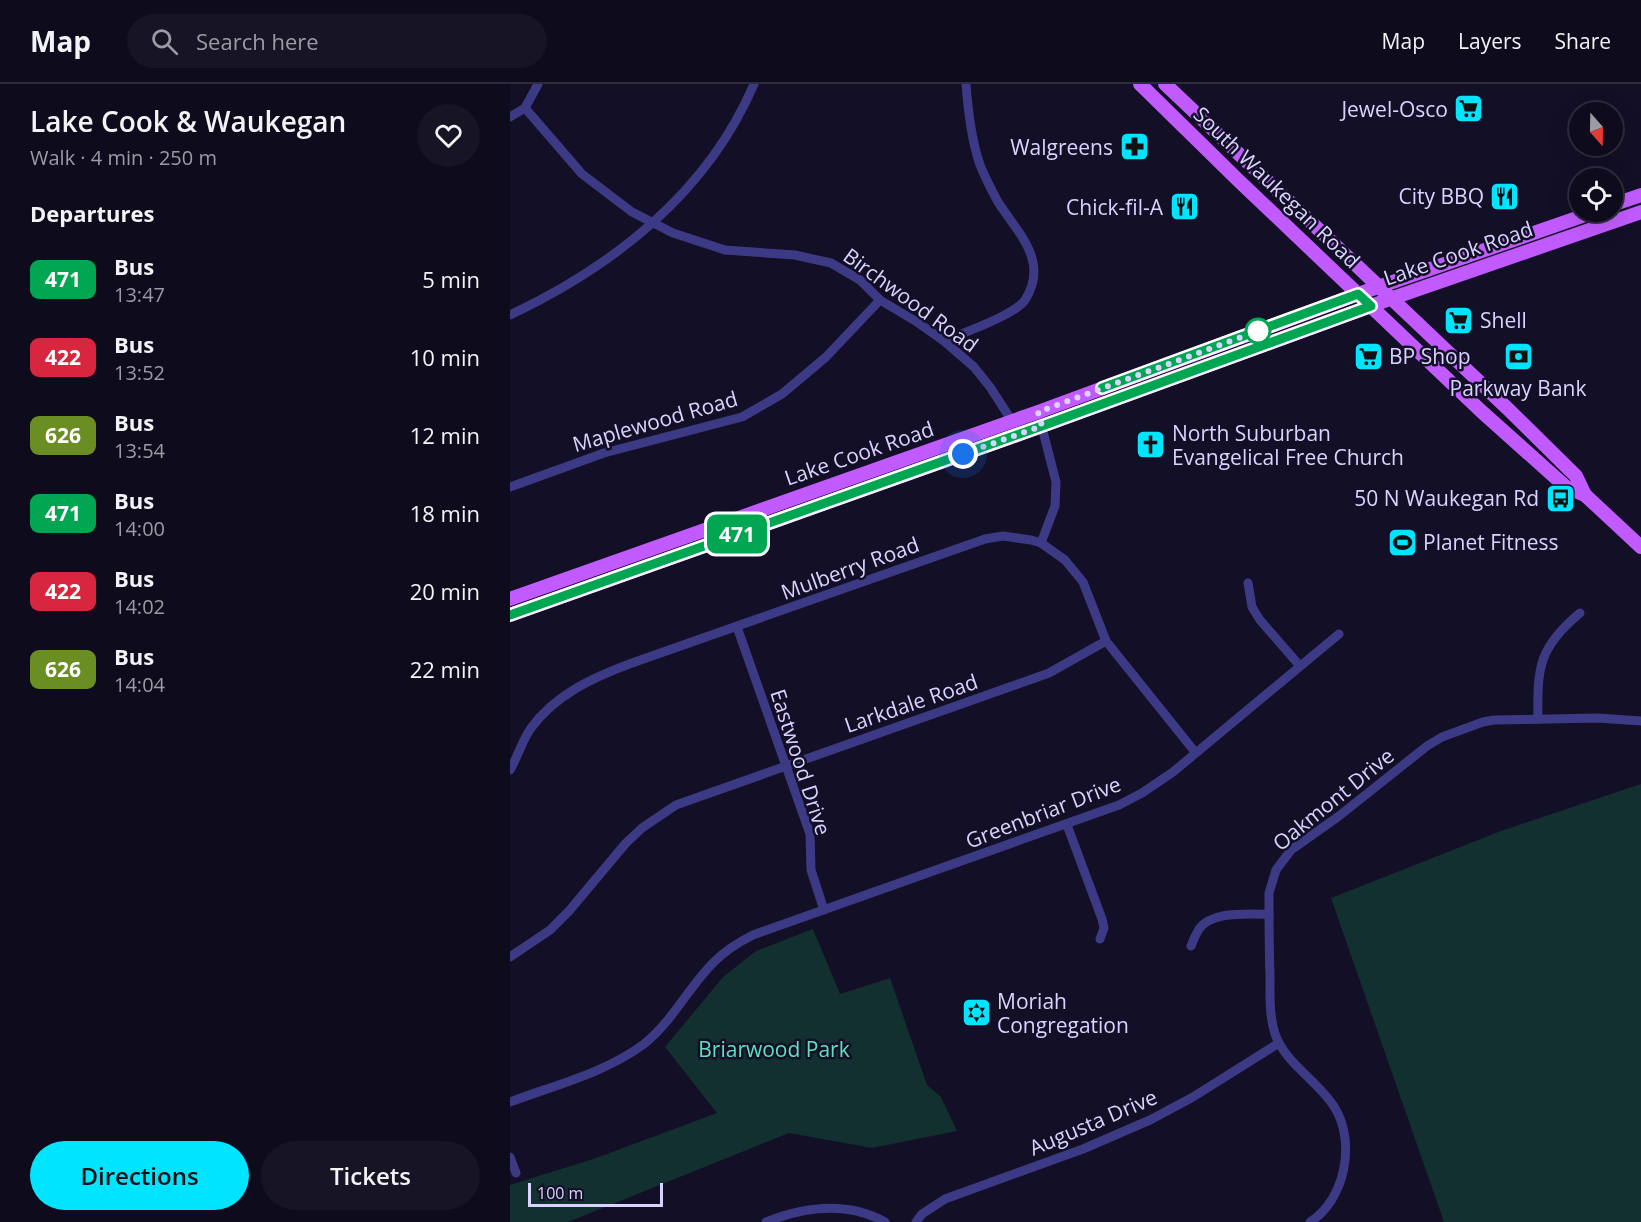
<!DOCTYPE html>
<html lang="en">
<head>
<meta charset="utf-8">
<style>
  body { margin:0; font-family:"Open Sans",sans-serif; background:#171425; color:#f1f3f6; height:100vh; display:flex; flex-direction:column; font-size:22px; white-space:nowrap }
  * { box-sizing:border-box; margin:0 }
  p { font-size:20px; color:#9b9ba3 }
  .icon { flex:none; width:33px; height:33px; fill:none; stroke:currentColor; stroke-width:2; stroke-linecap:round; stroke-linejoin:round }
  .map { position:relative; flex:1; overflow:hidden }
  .panel { display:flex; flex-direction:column; background:#0e0b1c; width:510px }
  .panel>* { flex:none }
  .badge { padding:0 12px; border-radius:9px; font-size:21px; line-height:39px }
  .needle { width:39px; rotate:160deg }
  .fabs { position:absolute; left:1059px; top:18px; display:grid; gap:12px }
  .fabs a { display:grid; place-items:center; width:54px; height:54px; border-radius:50%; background:#0e0b1c; box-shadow:0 6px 24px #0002,0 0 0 2px #2e2b3b; font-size:30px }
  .scale { position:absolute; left:18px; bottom:15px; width:135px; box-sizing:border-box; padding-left:6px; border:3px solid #d9d4ff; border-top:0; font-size:16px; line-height:21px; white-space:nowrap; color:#d9d4ff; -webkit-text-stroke:4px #130f26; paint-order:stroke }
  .you { position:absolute; width:30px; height:30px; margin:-15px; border:4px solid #fff; border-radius:50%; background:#1a73e8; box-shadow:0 0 0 9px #1a73e833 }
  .map>.badge { position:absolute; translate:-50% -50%; box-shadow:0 0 0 3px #fff }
  h2 { padding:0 30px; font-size:22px; line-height:54px }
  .round { display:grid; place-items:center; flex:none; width:63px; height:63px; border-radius:32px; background:#171425 }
  .summary { display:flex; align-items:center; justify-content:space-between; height:102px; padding:0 30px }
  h1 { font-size:28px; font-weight:600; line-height:45px }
  .cta { display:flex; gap:12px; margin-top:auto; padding:12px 30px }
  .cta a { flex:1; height:69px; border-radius:36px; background:#00e5ff; color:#111; font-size:24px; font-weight:600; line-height:69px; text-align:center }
  .cta a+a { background:#171425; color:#f1f3f6 }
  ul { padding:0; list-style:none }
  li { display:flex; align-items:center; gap:18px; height:78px; padding:0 30px }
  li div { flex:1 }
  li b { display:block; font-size:22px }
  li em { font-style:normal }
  li .badge { min-width:66px; font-weight:700; text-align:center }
  header { display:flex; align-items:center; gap:36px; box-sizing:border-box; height:84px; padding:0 30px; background:#0e0b1c; border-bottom:2px solid #2e2b3b }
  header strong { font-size:28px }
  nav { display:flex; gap:33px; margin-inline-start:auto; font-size:21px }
  .search { width:420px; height:54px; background:#171425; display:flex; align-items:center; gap:15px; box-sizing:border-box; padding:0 21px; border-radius:33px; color:#9b9ba3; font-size:22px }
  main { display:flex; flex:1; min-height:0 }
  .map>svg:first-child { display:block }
</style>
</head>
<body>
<header>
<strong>Map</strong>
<div class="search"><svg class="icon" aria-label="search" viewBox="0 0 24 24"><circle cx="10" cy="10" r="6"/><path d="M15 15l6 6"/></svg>Search here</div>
<nav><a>Map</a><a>Layers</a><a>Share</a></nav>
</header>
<main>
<section class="panel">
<div class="summary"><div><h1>Lake Cook &amp; Waukegan</h1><p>Walk · 4 min · 250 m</p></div><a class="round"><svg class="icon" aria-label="heart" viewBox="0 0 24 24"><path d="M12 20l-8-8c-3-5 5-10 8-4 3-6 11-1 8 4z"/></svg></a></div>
<h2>Departures</h2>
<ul>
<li><span class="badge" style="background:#00a651;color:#fff">471</span><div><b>Bus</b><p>13:47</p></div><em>5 min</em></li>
<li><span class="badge" style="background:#d7263d;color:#fff">422</span><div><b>Bus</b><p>13:52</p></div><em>10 min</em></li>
<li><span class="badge" style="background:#6b8e23;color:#fff">626</span><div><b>Bus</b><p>13:54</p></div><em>12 min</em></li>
<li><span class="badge" style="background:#00a651;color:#fff">471</span><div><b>Bus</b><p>14:00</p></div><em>18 min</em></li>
<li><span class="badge" style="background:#d7263d;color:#fff">422</span><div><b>Bus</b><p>14:02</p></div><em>20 min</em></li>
<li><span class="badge" style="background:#6b8e23;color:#fff">626</span><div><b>Bus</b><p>14:04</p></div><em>22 min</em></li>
</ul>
<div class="cta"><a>Directions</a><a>Tickets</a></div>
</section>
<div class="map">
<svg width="1131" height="1138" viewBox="0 0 1131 1138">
  <rect width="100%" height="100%" fill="#130f26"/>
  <g fill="#12302f">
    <path d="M1131,700V1138H934L821,814L991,747Z"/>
    <path d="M303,845L330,910L380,894L417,1001L431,1013L447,1047L362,1064L279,1049L58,1138H0V1101L86,1074L207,1029L155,963L213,893L246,867Z"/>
  </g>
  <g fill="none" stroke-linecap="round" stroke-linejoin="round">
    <g stroke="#3d3a85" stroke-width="9">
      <path d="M15,24L72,90L122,128L163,149L215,166L285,171L321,179L350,196L370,216L407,238L434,257L464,283L480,303L502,337"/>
      <path d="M0,33L15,24L28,0"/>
      <path d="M0,231C104,182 198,108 244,0"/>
      <path d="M434,257C453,249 505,231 515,216C540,177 507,148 488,118C482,107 475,93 470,81C461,55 458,27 456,0"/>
      <path d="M528,328L546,398L545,422L531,459"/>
      <path d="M0,403L94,369L232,333L272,310L316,273L370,216"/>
      <path d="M738,499L742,523L750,536L790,582"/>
      <path d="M227,543L300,750L301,786L314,826"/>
      <path d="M1028,635C1027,583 1029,563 1070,529"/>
      <path d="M0,686C8,672 12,657 21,644C46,610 84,593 122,579L475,455L493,452L521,456L531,459L555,476L573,498L596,557L685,668"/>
      <path d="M557,741L592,835L594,844L590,855"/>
      <path d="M681,862C683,856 686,850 689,845C703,826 738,831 759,830"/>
      <path d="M0,873L40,846L59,827L116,759L132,744L166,721L539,589L596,557"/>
      <path d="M0,1018C45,1001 95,989 134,960C163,937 179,902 205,877C216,866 229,858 243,851L609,721L632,709L663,688L829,550"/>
      <path d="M0,1073L6,1089"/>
      <path d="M256,1138C294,1123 337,1117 375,1138"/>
      <path d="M406,1138L412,1130L435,1115L573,1065L640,1036L683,1013L769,959"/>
      <path d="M800,1138C835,1116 846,1059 825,1024C808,996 776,981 765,950C759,931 760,910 760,891C759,864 759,836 759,809L766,786L781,766L829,732L917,662L932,653L973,638L984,636L1088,634L1131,637"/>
    </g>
    <g stroke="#c25bff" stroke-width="14">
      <path d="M630,0L729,97L971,327L1056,403L1075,411L1131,463"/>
      <path d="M655,0L998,325L1066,392L1075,411"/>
      <path d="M1102,121L1131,111"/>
      <path d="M0,515L528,328L848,210L1084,128"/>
      <path d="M0,531L532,342L880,215L1131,128"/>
    </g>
  </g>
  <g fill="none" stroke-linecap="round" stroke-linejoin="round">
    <defs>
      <path id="line" d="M0,531L532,342L861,222L848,210L592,304"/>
    </defs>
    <use href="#line" stroke="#fff" stroke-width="14"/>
    <use href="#line" stroke="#00a651" stroke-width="9"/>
    <path stroke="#d9d4ff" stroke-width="6" stroke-dasharray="0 10.8" d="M453,370L532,342L528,328L748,247"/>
  </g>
  <defs>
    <symbol id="supermarket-square" viewBox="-11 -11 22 22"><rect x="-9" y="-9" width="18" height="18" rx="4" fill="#00e5ff" stroke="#130f26"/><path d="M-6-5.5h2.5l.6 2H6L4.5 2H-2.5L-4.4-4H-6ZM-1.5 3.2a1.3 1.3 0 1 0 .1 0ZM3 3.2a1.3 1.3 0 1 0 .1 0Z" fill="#111"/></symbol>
    <symbol id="pharmacy-square" viewBox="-11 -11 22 22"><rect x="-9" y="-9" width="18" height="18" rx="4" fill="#00e5ff" stroke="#130f26"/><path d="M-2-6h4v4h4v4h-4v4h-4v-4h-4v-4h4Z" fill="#111"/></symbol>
    <symbol id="restaurant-square" viewBox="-11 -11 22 22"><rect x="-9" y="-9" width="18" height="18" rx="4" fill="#00e5ff" stroke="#130f26"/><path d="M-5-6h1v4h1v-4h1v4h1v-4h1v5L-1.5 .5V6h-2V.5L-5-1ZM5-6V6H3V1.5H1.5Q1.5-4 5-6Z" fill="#111"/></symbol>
    <symbol id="bank-square" viewBox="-11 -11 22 22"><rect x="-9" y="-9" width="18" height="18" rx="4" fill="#00e5ff" stroke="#130f26"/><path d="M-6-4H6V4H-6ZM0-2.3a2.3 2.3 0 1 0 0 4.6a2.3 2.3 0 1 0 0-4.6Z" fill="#111"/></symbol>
    <symbol id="church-square" viewBox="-11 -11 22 22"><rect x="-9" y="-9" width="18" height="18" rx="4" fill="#00e5ff" stroke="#130f26"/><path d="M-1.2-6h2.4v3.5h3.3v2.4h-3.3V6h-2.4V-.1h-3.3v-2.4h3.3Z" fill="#111"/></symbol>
    <symbol id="bus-square" viewBox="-11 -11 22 22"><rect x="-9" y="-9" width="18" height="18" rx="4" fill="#00e5ff" stroke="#130f26"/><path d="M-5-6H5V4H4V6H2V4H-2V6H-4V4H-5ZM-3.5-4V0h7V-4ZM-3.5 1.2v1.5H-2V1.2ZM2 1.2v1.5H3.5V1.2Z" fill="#111"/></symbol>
    <symbol id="stadium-square" viewBox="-11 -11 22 22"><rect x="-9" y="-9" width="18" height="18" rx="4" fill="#00e5ff" stroke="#130f26"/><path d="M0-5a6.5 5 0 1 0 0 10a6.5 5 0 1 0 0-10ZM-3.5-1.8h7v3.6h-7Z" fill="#111"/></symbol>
    <symbol id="synagogue-square" viewBox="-11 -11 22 22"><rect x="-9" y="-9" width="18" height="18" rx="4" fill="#00e5ff" stroke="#130f26"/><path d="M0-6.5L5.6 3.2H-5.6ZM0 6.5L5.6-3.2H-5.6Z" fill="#111"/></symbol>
  </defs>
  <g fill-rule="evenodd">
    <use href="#supermarket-square" x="942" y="8" width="33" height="33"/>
    <use href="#pharmacy-square" x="608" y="46" width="33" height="33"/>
    <use href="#restaurant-square" x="978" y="96" width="33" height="33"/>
    <use href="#restaurant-square" x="658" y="106" width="33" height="33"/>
    <use href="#supermarket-square" x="932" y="220" width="33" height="33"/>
    <use href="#supermarket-square" x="842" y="256" width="33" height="33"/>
    <use href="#bank-square" x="992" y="256" width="33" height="33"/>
    <use href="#church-square" x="624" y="344" width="33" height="33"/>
    <use href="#bus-square" x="1034" y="398" width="33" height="33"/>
    <use href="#stadium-square" x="876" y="442" width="33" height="33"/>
    <use href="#synagogue-square" x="450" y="912" width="33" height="33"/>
  </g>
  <circle fill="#fff" stroke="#00a651" stroke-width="3" cx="748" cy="247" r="12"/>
  <g text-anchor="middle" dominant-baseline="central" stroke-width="5" stroke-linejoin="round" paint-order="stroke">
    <g font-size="21" fill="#d9d4ff" stroke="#130f26" text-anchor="end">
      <text x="938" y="25">Jewel-Osco</text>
      <text x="603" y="63">Walgreens</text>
      <text x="974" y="112">City BBQ</text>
      <text x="653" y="123">Chick-fil-A</text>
      <text x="970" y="236" text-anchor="start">Shell</text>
      <text x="879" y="272" text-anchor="start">BP Shop</text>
      <text x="1008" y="304" text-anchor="middle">Parkway Bank</text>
      <text x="662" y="349" text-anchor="start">North Suburban<tspan x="662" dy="24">Evangelical Free Church</tspan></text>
      <text x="1029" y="414">50 N Waukegan Rd</text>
      <text x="913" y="458" text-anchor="start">Planet Fitness</text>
      <text x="487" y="917" text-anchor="start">Moriah<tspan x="487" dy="24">Congregation</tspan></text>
    </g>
    <g font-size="21" fill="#d9d4ff" stroke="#130f26">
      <text transform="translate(767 103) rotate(44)">South Waukegan Road</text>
      <text transform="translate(948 169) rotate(-19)">Lake Cook Road</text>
      <text transform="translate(401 216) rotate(36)">Birchwood Road</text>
      <text transform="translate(145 337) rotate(-16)">Maplewood Road</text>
      <text transform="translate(349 369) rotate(-19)">Lake Cook Road</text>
      <text transform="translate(340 484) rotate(-20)">Mulberry Road</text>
      <text transform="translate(401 619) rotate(-19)">Larkdale Road</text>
      <text transform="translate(291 678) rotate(72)">Eastwood Drive</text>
      <text transform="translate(823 715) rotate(-39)">Oakmont Drive</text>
      <text transform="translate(533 728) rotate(-21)">Greenbriar Drive</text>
      <text transform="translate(583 1038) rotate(-23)">Augusta Drive</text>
    </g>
    <g font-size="21" fill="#5fe0c0" stroke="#130f26">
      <text x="264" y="965">Briarwood Park</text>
    </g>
  </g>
</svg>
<div class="fabs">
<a><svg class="needle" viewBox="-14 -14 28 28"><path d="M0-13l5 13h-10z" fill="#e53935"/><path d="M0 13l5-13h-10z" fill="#9b9ba3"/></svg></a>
<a><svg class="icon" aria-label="locate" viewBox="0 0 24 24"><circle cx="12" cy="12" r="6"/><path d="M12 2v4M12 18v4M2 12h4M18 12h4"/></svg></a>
</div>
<div class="scale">100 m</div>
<div class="you" style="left:453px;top:370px"></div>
<b class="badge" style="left:227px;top:450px;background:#00a651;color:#fff">471</b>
</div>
</main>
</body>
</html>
